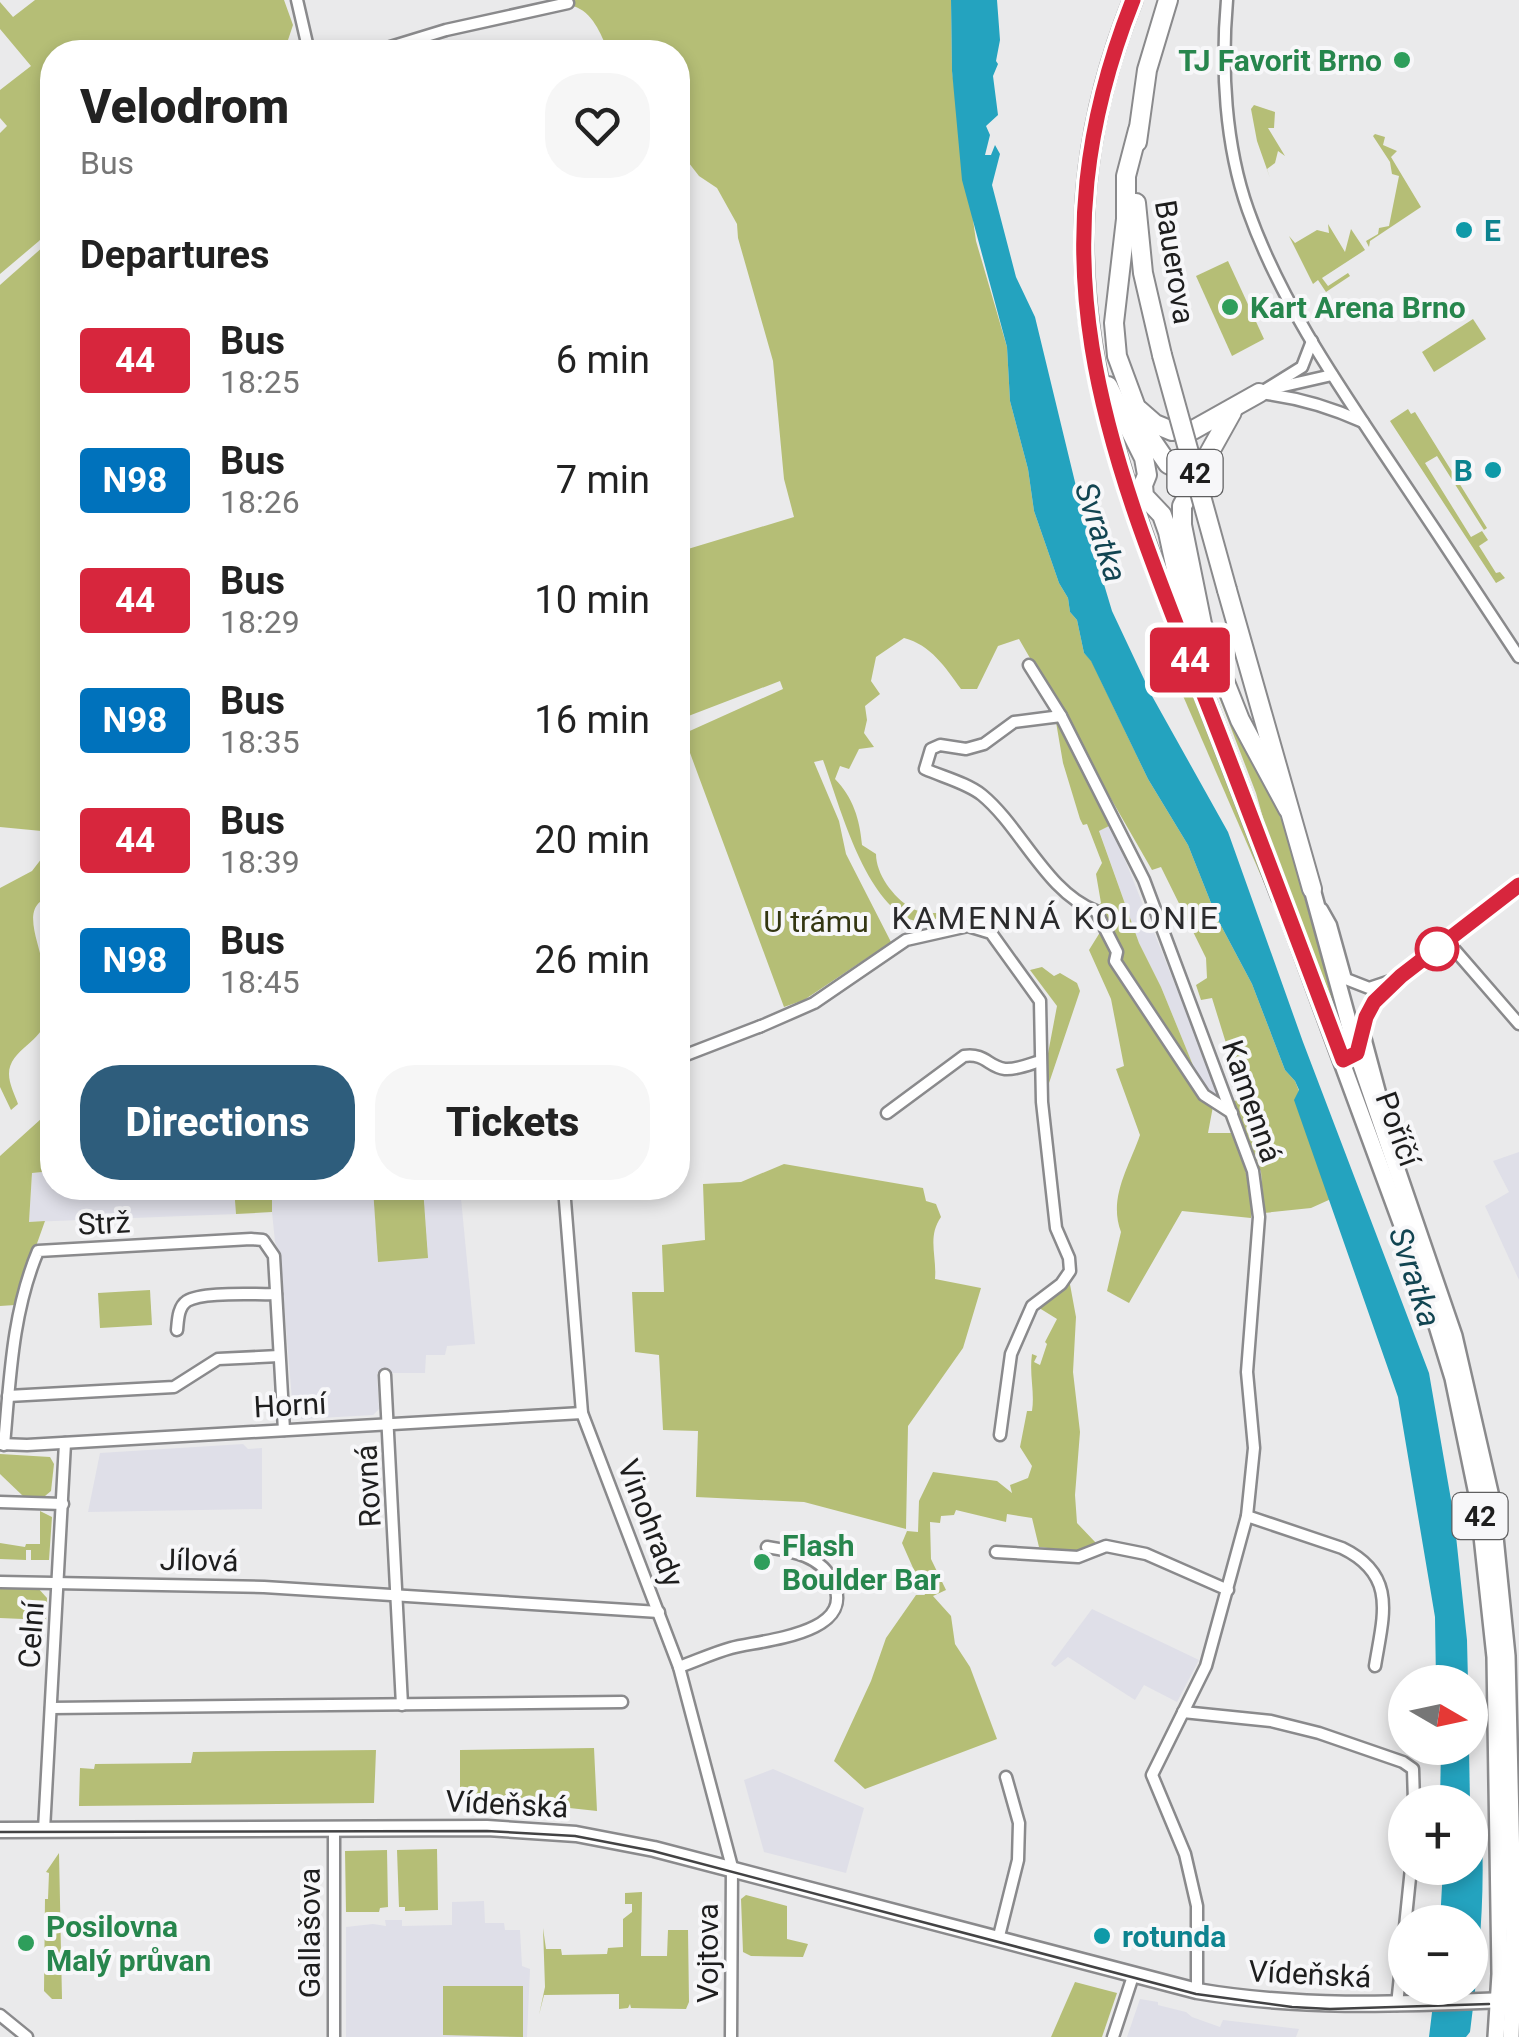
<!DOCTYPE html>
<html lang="en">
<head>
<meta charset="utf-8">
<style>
  body { margin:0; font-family:Roboto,sans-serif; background:#f6f6f6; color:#222; height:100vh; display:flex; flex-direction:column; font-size:38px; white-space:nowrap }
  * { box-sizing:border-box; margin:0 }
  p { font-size:32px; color:#767676 }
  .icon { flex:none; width:55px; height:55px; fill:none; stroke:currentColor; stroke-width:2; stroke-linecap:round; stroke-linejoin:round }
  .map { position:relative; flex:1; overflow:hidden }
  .sheet { position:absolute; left:40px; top:40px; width:650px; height:1160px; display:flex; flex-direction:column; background:#fff; border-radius:40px; box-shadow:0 5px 15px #0003 }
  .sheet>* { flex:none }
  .badge { padding:0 20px; border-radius:8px; font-size:35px; line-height:65px }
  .needle { width:65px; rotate:99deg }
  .fabs { position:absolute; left:1388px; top:1665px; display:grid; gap:20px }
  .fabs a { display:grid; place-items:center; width:100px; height:100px; border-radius:50%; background:#fff; box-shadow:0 5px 15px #0003; font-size:50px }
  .map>.badge { position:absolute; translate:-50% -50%; box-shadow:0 0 0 5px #fff }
  h2 { padding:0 40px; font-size:38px; line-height:90px }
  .round { display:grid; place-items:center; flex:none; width:105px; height:105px; border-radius:40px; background:#f6f6f6 }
  .head { display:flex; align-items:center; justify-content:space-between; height:170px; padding:0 40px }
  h1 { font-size:48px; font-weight:800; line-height:75px }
  .cta { display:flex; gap:20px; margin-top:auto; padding:20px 40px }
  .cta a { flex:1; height:115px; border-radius:40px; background:#2e5d7c; color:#fff; font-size:40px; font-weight:800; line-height:115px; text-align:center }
  .cta a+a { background:#f6f6f6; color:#222 }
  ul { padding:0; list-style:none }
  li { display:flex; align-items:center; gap:30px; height:120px; padding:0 40px }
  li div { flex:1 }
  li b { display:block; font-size:38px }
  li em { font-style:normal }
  li .badge { min-width:110px; font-weight:700; text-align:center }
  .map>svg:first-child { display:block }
</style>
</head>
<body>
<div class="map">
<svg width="1519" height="2037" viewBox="0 0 1519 2037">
  <rect width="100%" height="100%" fill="#eaeaeb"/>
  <g fill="#dfdfe8">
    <path d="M1111,825L1220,1097L1214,1101L1197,1075L1161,987L1139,943L1099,830Z"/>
    <path d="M1519,1152V1280L1485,1206L1509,1192L1493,1161Z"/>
    <path d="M52,1171V1188H234L236,1214L29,1222L32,1173Z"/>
    <path d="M286,1188H460L475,1344L447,1346L445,1355H426L425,1373H377L379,1409L373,1415L302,1419L293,1412L280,1254L275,1242L272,1212V1197H286Z"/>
    <path d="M243,1444L248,1449L262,1448V1509L88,1512L100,1453Z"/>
    <path d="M1092,1609L1199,1660L1177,1702L1144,1685L1135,1700L1068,1657L1055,1667L1051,1664Z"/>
    <path d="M773,1769L864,1808L846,1873L764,1852L744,1780Z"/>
    <path d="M484,1901L485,1923H504L505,1930H520L522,1966L530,1969L527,2037H346V1927L373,1924L386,1926L385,1920H402V1926L452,1925V1902Z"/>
    <path d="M1140,1999L1158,2002V2005L1186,2012L1192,2017L1220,2027L1223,2020L1299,2029L1296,2037H1127Z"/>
  </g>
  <g fill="#b5be76">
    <path d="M35,0H284L293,25L284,52H52V226L39,241L0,274V133L7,126L0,118V90L31,66L0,29V2L13,17Z"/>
    <path d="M571,0H951L952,71L976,241L1007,347L1010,401L1028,469L1034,511L1059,583L1068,598L1070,612L1077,620L1084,653L1091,660L1148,779L1188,845L1217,918L1252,984L1285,1070L1295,1081L1299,1091L1295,1100L1331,1199L1311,1208L1264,1213L1261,1172L1232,1102L1243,1098L1212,998L1201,1000L1196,985L1207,978L1206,958L1161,867L1152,870L1019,639L998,646L977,689H961C945,667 931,645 904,638L876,657L871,681L880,694L865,706L867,720L864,733L874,747L859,749L849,769L840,766L835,779C853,797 860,820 862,845L876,854C876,874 893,897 911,908C922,914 940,913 952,913C938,918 921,926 907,918C862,893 840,806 823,760L814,762L839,821L846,854L891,942L804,1000L784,1007L683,734L783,689L780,681L678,720V552L794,517L784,479L773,361L738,238L737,224L717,188L699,176L678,149V52H609C600,33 593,12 573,6Z"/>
    <path d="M1254,105L1275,112L1274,128H1268L1285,156L1278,151L1275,163L1267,169L1270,178L1257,141L1251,109Z"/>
    <path d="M1375,134L1385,137L1383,145L1397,151L1391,157L1421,207L1370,241L1369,247L1366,241L1378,234L1379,228L1389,226L1399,176L1392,174L1390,162L1373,136Z"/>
    <path d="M1328,224L1345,252L1351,229L1365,250L1322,278L1328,286L1348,273L1350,276L1326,292L1318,280L1313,284L1289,236L1295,243L1317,230L1329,233Z"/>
    <path d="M44,246L52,265V832L0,827V285Z"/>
    <path d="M1228,261L1264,339L1232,356L1196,276Z"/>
    <path d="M1473,319L1486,339L1434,372L1422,352Z"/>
    <path d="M1408,409L1411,414L1415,412L1487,528L1484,530L1437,456L1425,463L1471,537L1482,531L1488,540L1479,546L1496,573L1500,572L1505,578L1496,583L1390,421Z"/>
    <path d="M1188,673L1327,1028L1177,682Z"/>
    <path d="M1224,695L1283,823L1338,1014L1275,861L1256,793L1219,697Z"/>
    <path d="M1056,722L1060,723L1111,825L1099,831L1139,943L1161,987L1197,1075L1214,1101L1208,1133H1231C1244,1161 1252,1186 1251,1218L1182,1211L1129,1303L1107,1291L1121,1232C1108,1198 1129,1167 1140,1135L1116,1069L1124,1066L1111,999L1089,950L1107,921L1096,907L1101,903L1096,874L1102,863L1087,824L1083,825L1080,819L1063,763Z"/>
    <path d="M52,845V897C18,903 40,943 42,963C44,979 47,1002 46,1017C44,1042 9,1049 9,1074C9,1084 15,1095 18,1104L11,1110L0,1087V888L32,871Z"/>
    <path d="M1042,967L1054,976L1060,973L1077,983L1080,991L1046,1092V1064L1057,1006L1030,970Z"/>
    <path d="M52,1109V1171L32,1173L29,1222L45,1221L15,1305L0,1306V1156Z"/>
    <path d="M784,1164L923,1188L926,1201L936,1204L941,1217C927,1237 937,1256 935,1279L981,1288L963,1348L908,1426L906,1529L804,1502L696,1497L698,1431L663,1430L659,1355L635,1352L632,1292H664L662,1245L705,1240L703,1184L741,1182Z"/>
    <path d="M234,1188H286L287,1197H272V1212L236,1214Z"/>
    <path d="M373,1188H423L428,1258L378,1262Z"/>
    <path d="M1069,1279L1076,1317L1073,1372L1080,1432L1075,1495L1077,1523L1096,1543L1075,1551L1039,1547L1032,1518L1007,1514L1006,1522L956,1510L954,1515L941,1516L940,1523L930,1522L931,1559L946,1590L933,1596L951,1616L955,1644L970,1667L997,1739L865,1789L834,1761L871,1681L886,1638L916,1595H925L902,1543L907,1531L918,1532L919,1501L933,1472L997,1481L1012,1493L1010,1485L1028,1478L1032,1466L1020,1447L1027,1411H1032C1035,1392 1029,1375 1032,1354L1037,1356L1034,1362L1040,1365L1047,1344L1045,1342L1057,1319L1036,1306Z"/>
    <path d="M150,1290L152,1325L100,1328L98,1293Z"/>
    <path d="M0,1454L50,1457L54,1464L51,1491L45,1496H23L0,1474Z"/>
    <path d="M40,1511L52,1517L49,1560H31V1550H26V1560L0,1559V1543L25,1547L26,1544H40Z"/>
    <path d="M37,1587L47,1598L46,1620L0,1618V1588Z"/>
    <path d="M594,1748L597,1811L551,1806L460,1803V1750Z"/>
    <path d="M376,1750L374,1803L79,1806L80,1768L94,1769L95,1764L191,1763L193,1752Z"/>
    <path d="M437,1849L438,1910L405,1911V1907H399L397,1850Z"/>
    <path d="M387,1850L388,1907L380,1908L379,1912H346L345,1851Z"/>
    <path d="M59,1853L62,1999H52L44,1991L45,1899H48L49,1873L46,1872Z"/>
    <path d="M642,1892L641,1956H667L668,1930H688L689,2002L686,2009L631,2008L630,2004L628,2008L619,2009V1994L544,1995L539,2015L545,1987L543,1928L546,1949H561L562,1955L607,1954L608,1948L623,1947V1919L632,1912V1904H625V1893Z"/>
    <path d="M746,1895L787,1906V1939L808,1944L803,1957L751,1956L743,1952L741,1899Z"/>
    <path d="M1075,1982L1117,1993L1102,2037H1051Z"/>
    <path d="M443,1986H523V2037L443,2035Z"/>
  </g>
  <g fill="#24a3bf">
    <path d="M951,0H997L1000,40L996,61L998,64L993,76L998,115L986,126L990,135L985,155H991L995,145L1000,154L992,185L1016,277L1035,317L1082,511L1112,611L1152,696L1228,832L1303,1042L1429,1373L1454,1517L1467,1640L1468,1682H1436L1435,1617L1398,1397L1294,1100L1299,1090L1295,1081L1285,1070L1252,984L1217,918L1188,845L1148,779L1091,661L1084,653L1077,620L1070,612L1068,598L1059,583L1034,511L1028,469L1010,401L1007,347L962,180L952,71Z"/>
    <path d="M1441,1748H1469L1470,1802H1440Z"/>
    <path d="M1470,1803L1474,1817L1481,1821C1486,1892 1479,1962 1470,2032L1466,2037H1429L1435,1988H1470V1922H1440L1443,1868H1470Z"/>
  </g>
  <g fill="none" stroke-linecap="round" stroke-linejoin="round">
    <defs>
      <g id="minor">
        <path d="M297,0L309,52"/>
        <path d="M1227,0C1221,68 1225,145 1248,210C1279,298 1334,379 1385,455C1430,522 1475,590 1519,657"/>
        <path d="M340,52H374L446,30L568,3"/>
        <path d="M1275,388L1332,375"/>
        <path d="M1259,393C1297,397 1328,406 1363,422"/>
        <path d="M1260,393L1302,367L1312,341"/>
        <path d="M1029,665L1061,716L1144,880L1253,1171L1259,1217L1247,1372L1254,1448L1247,1516L1206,1666L1152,1775L1185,1854L1197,1906V1991"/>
        <path d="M1061,716L1014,722L984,744L966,749L940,745L931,749L925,769C943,777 967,783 982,795C1021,827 1047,893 1096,911L1117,952L1115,961L1204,1095L1232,1113"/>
        <path d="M1322,909L1331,925L1346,979L1369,988L1396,979"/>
        <path d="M1447,941L1519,1024"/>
        <path d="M759,1027L814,1003L906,940L968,926L991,933L1040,1001L1042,1102L1056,1228L1069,1258L1070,1271L1061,1284L1032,1306L1011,1354L1000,1435"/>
        <path d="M678,1058L761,1026"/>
        <path d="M887,1113L964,1056C986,1053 988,1067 1005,1069C1016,1070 1030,1064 1040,1061"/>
        <path d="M1383,1115L1382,1100L1364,1033L1369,1010L1401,976L1519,885"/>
        <path d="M564,1188L582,1413L679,1667L732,1867L731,2037"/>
        <path d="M177,1330C178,1320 178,1307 187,1301C203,1291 256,1295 276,1294"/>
        <path d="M385,1375L402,1705"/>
        <path d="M8,1396L174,1387L218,1359L279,1356"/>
        <path d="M0,1444L27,1445L582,1413"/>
        <path d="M4,1445C10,1379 12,1313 38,1251L251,1239L263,1240L274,1256L284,1430"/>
        <path d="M0,1502L63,1504"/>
        <path d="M1247,1516L1342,1548C1398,1575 1383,1616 1375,1666"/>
        <path d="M996,1552L1078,1557L1106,1546L1146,1554L1228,1590"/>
        <path d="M0,1582L264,1587L659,1612"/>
        <path d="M679,1667C696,1661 713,1653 731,1648C760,1640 858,1635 833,1582C822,1556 792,1551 767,1547"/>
        <path d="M51,1708L622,1702"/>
        <path d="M1183,1712L1271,1721L1319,1733L1403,1762L1413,1769L1414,1802"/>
        <path d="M44,1830L65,1443"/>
        <path d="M998,1940L1018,1860L1019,1823L1006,1777"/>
        <path d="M1397,2005L1411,1868"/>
        <path d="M0,2015L27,2037"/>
        <path d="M334,2037V1829"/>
        <path d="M1113,2037L1133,1976"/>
      </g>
      <path id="secondary" d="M0,1830L487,1828L576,1834L654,1849L1197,1991C1302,2009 1403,2004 1508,2000"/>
      <g id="primary">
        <path d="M1312,889L1357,1053L1454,1336L1491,1497L1507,1656L1514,1947L1511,2037"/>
        <path d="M1281,897L1427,1293L1453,1378L1478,1499L1495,1657L1500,1974L1496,2037"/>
      </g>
      <g id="trunk">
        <path d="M1133,0C1038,237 1095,417 1184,643C1217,728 1249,812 1281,897"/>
        <path d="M1138,130L1126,176V219L1114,323L1117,356L1144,429L1168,464L1183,471"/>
        <path d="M1137,142L1147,70L1168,0"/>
        <path d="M1136,203L1143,273L1162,355"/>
        <path d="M1108,386L1144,458L1147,475L1143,485L1144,496L1162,515L1168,532L1190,634"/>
        <path d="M1139,410L1155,424L1172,431"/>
        <path d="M1193,430L1259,393"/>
        <path d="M1203,464L1232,412"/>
        <path d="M1189,493L1182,506V525L1202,624L1240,720L1288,809"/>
        <path d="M1227,590L1312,889"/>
      </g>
    </defs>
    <use href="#minor" stroke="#8a8a8c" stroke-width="15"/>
    <use href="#secondary" stroke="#8a8a8c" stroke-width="19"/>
    <use href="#primary" stroke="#8a8a8c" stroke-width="20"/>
    <use href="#trunk" stroke="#8a8a8c" stroke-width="22"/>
    <use href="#minor" stroke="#fff" stroke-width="10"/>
    <use href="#secondary" stroke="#fff" stroke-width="14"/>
    <use href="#primary" stroke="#fff" stroke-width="15"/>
    <use href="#trunk" stroke="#fff" stroke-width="18"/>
    <path stroke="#434344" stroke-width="2.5" d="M0,1832L487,1831L575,1836L653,1851L1196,1994L1292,2007L1330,2009L1489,2004"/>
    <defs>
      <path id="trunk-bridge" d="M1162,355L1227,590"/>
    </defs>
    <use href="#trunk-bridge" stroke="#8a8a8c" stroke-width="22" stroke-linecap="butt"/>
    <use href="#trunk-bridge" stroke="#fff" stroke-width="18"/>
  </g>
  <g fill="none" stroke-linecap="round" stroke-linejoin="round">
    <defs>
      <path id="line" d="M1133,0C1026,270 1112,461 1211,713C1256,828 1299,944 1343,1060L1357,1053L1366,1017L1374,1002L1401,976L1519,885"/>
    </defs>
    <use href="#line" stroke="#fff" stroke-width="22"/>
    <use href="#line" stroke="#d7263d" stroke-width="15"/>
  </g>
  <g fill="#2e9e5b" stroke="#f7f7f9" stroke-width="4">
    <circle cx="1402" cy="60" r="10"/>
    <circle cx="1230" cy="307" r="10"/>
    <circle cx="762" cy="1562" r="10"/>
    <circle cx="26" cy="1943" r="10"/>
  </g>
  <g fill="#0f9aa8" stroke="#f7f7f9" stroke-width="4">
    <circle cx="1464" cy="230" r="10"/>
    <circle cx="1493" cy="470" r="10"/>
    <circle cx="1102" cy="1936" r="10"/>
  </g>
  <circle fill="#fff" stroke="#d7263d" stroke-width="5" cx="1437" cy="949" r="20"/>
  <g text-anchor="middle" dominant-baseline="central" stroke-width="8" stroke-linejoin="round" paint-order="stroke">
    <g fill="#f7f7f9" stroke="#5f5f60" stroke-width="2.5">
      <rect x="1167.5" y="450" width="55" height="46" rx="8"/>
      <rect x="1452.5" y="1493" width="55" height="46" rx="8"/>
    </g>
    <g font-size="28" font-weight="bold" fill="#1e1e1e">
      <text x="1195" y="473">42</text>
      <text x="1480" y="1516">42</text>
    </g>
    <g font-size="30" font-weight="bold" fill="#27864d" stroke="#f7f7f9" text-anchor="start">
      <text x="1382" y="60" text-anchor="end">TJ Favorit Brno</text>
      <text x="1250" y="307">Kart Arena Brno</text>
      <text x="782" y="1545">Flash<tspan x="782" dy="34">Boulder Bar</tspan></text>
      <text x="46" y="1926">Posilovna<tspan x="46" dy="34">Malý průvan</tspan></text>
    </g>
    <g font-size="30" font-weight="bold" fill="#0d838f" stroke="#f7f7f9" text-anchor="start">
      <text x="1484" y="230">E</text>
      <text x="1473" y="470" text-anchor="end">B</text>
      <text x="1122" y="1936">rotunda</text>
    </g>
    <g font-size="30" fill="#1e1e1e" stroke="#f7f7f9">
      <text transform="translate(1175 262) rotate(81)">Bauerova</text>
      <text transform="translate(1252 1101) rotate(71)">Kamenná</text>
      <text transform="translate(1398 1129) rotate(70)">Poříčí</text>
      <text transform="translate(104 1223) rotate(-3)">Strž</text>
      <text transform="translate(290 1405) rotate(-3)">Horní</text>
      <text transform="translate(368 1486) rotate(-93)">Rovná</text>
      <text transform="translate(651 1523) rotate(69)">Vinohrady</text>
      <text transform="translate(199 1560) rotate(1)">Jílová</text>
      <text transform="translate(31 1635) rotate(-86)">Celní</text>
      <text transform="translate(507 1804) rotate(3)">Vídeňská</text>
      <text transform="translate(309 1933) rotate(-90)">Gallašova</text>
      <text transform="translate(707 1953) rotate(-90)">Vojtova</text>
      <text transform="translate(1310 1974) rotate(3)">Vídeňská</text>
    </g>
    <g font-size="30" fill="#333611" stroke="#f7f7f9">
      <text x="816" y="921">U trámu</text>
    </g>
    <g font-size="32" font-style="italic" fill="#124552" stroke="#f7f7f9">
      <text transform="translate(1101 532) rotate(72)">Svratka</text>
      <text transform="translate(1415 1277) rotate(72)">Svratka</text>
    </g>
    <g font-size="32" letter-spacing="2.5" fill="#2b2b2c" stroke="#f7f7f9">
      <text x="1056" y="918">KAMENNÁ KOLONIE</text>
    </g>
  </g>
</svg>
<div class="fabs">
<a><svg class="needle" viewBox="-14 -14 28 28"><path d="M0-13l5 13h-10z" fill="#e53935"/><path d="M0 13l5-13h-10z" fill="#767676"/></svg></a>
<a>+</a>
<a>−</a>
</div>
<b class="badge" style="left:1190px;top:660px;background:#d7263d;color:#fff">44</b>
<section class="sheet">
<div class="head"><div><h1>Velodrom</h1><p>Bus</p></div><a class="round"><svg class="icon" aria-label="heart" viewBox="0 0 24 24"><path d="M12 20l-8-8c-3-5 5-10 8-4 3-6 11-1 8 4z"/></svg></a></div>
<h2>Departures</h2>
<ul>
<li><span class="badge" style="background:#d7263d;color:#fff">44</span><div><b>Bus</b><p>18:25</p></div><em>6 min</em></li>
<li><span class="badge" style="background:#0072bc;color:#fff">N98</span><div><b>Bus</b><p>18:26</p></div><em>7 min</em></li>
<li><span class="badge" style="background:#d7263d;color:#fff">44</span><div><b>Bus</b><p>18:29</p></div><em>10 min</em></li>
<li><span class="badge" style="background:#0072bc;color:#fff">N98</span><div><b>Bus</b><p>18:35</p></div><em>16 min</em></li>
<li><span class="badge" style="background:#d7263d;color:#fff">44</span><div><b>Bus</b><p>18:39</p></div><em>20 min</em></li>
<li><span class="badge" style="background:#0072bc;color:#fff">N98</span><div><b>Bus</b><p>18:45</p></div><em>26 min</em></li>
</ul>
<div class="cta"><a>Directions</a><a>Tickets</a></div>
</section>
</div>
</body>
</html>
